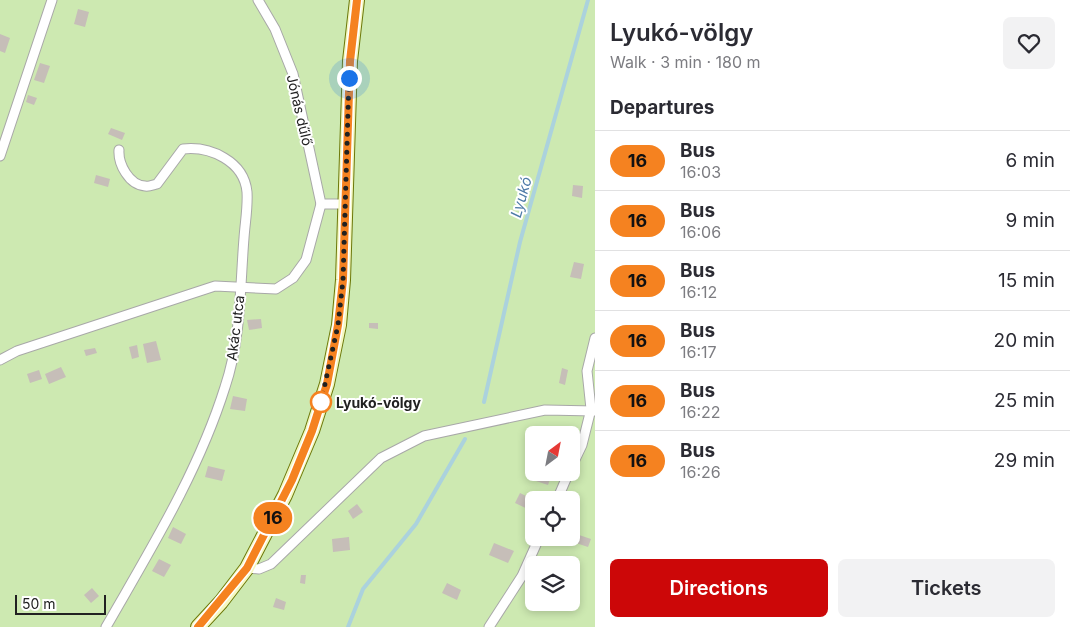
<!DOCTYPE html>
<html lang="en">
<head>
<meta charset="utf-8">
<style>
  body { margin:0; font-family:Inter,sans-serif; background:#f2f2f3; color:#2b2b33; height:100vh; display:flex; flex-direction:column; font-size:19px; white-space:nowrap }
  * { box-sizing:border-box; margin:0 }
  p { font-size:16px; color:#7c7c81 }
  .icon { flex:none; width:28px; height:28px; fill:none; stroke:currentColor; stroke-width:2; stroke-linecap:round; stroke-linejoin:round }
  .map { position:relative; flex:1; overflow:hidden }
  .side { display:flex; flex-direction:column; background:#fff; width:475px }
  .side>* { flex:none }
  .badge { padding:0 10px; border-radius:16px; font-size:18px; line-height:32px }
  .needle { width:32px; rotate:32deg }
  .controls { position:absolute; left:525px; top:426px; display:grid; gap:10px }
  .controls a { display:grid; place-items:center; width:55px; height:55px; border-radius:8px; background:#fff; box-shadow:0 2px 8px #0003; font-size:25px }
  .scale { position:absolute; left:15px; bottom:12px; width:91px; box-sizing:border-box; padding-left:5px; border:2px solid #212121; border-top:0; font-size:14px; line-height:18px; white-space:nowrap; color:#212121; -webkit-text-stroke:4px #fff; paint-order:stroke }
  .you { position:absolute; width:25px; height:25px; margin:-12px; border:4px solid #fff; border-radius:50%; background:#1a73e8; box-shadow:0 0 0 8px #1a73e833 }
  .map>.badge { position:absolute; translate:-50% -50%; box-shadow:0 0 0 2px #fff }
  h2 { padding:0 15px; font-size:19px; line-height:45px }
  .round { display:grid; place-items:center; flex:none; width:52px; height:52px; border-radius:8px; background:#f2f2f3 }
  .summary { display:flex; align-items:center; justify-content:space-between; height:85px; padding:0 15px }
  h1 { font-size:24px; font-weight:600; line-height:38px }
  .button { display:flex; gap:10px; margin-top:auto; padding:10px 15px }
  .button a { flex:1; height:58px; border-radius:8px; background:#cc0708; color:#fff; font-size:20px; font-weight:600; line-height:58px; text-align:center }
  .button a+a { background:#f2f2f3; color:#2b2b33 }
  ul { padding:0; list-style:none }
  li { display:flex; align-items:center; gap:15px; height:60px; padding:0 15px; border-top:1px solid #e1e1e2 }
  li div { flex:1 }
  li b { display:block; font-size:19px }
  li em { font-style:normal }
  li .badge { min-width:55px; font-weight:700; text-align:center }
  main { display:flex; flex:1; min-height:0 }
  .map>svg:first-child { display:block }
</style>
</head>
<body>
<main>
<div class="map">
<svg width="595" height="627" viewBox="0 0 595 627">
  <rect width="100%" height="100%" fill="#f1eee8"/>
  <path fill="#cde9b1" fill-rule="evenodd" d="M0,0H595V627H0ZM534,435H571V472H534ZM534,500H571V538H534ZM534,565H571V602H534Z"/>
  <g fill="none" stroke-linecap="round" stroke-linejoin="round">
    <g stroke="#abd2dd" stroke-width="4">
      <path d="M484,402L520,242L588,0"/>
      <path d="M348,627L363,589L416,524L465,439"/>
    </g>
  </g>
  <g fill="#c6beb8">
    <path d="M78,9L89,12L85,27L74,24Z"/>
    <path d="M0,34L10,38L5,53L0,51Z"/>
    <path d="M40,63L50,66L44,83L34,80Z"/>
    <path d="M28,95L37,98L34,105L26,102Z"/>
    <path d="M111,128L125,133L122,140L108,134Z"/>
    <path d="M96,175L110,179L108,187L94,183Z"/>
    <path d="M573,185L583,186L582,198L572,196Z"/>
    <path d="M574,262L584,264L581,279L570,277Z"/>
    <path d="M261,319L262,328L249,330L247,320Z"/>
    <path d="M369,323H378V329L369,328Z"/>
    <path d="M156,341L161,360L147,363L143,344Z"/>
    <path d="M137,345L139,357L132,359L129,347Z"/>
    <path d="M95,348L97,353L86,356L84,350Z"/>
    <path d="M61,367L66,377L49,384L45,374Z"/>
    <path d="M562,368L568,370L565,385L559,383Z"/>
    <path d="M39,370L42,379L30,383L27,374Z"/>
    <path d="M233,396L247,399L245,411L230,409Z"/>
    <path d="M208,466L225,470L222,481L205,477Z"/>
    <path d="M539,472L552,473L548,485L536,481Z"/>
    <path d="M520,493L534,500V512L515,503Z"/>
    <path d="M357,504L363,512L353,519L348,511Z"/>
    <path d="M173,527L186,534L181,544L168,538Z"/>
    <path d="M579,535L591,539L588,547L576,543Z"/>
    <path d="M349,537L350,550L333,552L332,539Z"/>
    <path d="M494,543L514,551L508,563L489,555Z"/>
    <path d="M159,559L171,565L164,577L152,571Z"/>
    <path d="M301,575H306L305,584L300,583Z"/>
    <path d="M447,583L461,590L457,600L442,593Z"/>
    <path d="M571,586L577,589L571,603Z"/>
    <path d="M92,588L99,596L91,603L84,595Z"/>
    <path d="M276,598L286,602L284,610L273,607Z"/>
  </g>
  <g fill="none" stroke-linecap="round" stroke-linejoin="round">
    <defs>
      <g id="street">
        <path d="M258,0L275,29L293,74L321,204H344"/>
        <path d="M0,156L52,0"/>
        <path d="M0,360L17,351L215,286L276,289L293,278L306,260L321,204"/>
        <path d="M571,468L582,445L591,409L587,371L595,338"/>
        <path d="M557,500L569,472"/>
        <path d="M247,568L259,569L271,564L381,458L424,436L545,410L595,411"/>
        <path d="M106,627C150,550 198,473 225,387C241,340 240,287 244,238C245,223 248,207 247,192C244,161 210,146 183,149L157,184C153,185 148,187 145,186C129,185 118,164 119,150"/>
        <path d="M489,627L522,576L539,538"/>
      </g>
      <path id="secondary" d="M198,627L221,602L247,568L285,495L312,431L327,384L339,325L343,280L350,61L357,0"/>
    </defs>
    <use href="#street" stroke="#a8a8a8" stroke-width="11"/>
    <use href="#secondary" stroke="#6c7809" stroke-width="16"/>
    <use href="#street" stroke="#fff" stroke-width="9"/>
    <use href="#secondary" stroke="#f5f8c0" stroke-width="14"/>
  </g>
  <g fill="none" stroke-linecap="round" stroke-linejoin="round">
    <defs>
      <path id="line" d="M198,627L247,568L292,480L312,431L327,384L338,325L343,280L350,61L357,0"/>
    </defs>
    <use href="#line" stroke="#fff" stroke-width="11"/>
    <use href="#line" stroke="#f58220" stroke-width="8"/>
    <path stroke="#212121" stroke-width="5" stroke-dasharray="0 9" d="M321,402L338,325L343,280L349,78"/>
  </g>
  <circle fill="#fff" stroke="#f58220" stroke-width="2.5" cx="321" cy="402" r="10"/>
  <g text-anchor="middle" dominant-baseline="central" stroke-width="4" stroke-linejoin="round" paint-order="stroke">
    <g font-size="14" fill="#212121" stroke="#fff">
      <text transform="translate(300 110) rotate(77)">Jónás dűlő</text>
      <text transform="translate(235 328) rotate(-83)">Akác utca</text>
    </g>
    <g font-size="14" font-weight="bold" fill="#212121" stroke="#fff" text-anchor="start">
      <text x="336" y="402">Lyukó-völgy</text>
    </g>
    <g font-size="15" font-style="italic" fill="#4d7aa7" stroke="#fff">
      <text transform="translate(521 197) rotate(-74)">Lyukó</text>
    </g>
  </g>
</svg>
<div class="controls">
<a><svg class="needle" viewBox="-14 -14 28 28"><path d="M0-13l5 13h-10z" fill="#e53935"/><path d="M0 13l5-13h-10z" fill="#7c7c81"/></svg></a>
<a><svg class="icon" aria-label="locate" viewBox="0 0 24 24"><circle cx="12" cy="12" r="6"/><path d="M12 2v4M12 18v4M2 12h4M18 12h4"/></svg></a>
<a><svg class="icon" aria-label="layers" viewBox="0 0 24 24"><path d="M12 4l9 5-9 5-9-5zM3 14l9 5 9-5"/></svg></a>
</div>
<div class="scale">50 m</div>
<div class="you" style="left:349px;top:78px"></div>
<b class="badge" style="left:273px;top:518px;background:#f58220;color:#111">16</b>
</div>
<section class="side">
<div class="summary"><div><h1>Lyukó-völgy</h1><p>Walk · 3 min · 180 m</p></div><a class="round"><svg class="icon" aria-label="heart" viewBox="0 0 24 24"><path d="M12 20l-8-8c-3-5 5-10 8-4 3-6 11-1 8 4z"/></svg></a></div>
<h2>Departures</h2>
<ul>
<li><span class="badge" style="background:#f58220;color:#111">16</span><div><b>Bus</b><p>16:03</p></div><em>6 min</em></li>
<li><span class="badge" style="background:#f58220;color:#111">16</span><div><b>Bus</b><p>16:06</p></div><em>9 min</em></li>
<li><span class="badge" style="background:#f58220;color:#111">16</span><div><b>Bus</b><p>16:12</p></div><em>15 min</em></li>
<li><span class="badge" style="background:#f58220;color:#111">16</span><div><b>Bus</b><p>16:17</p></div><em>20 min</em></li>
<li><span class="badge" style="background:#f58220;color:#111">16</span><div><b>Bus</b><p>16:22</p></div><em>25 min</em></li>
<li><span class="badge" style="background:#f58220;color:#111">16</span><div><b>Bus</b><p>16:26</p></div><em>29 min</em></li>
</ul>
<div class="button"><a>Directions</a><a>Tickets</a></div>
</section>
</main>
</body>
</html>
